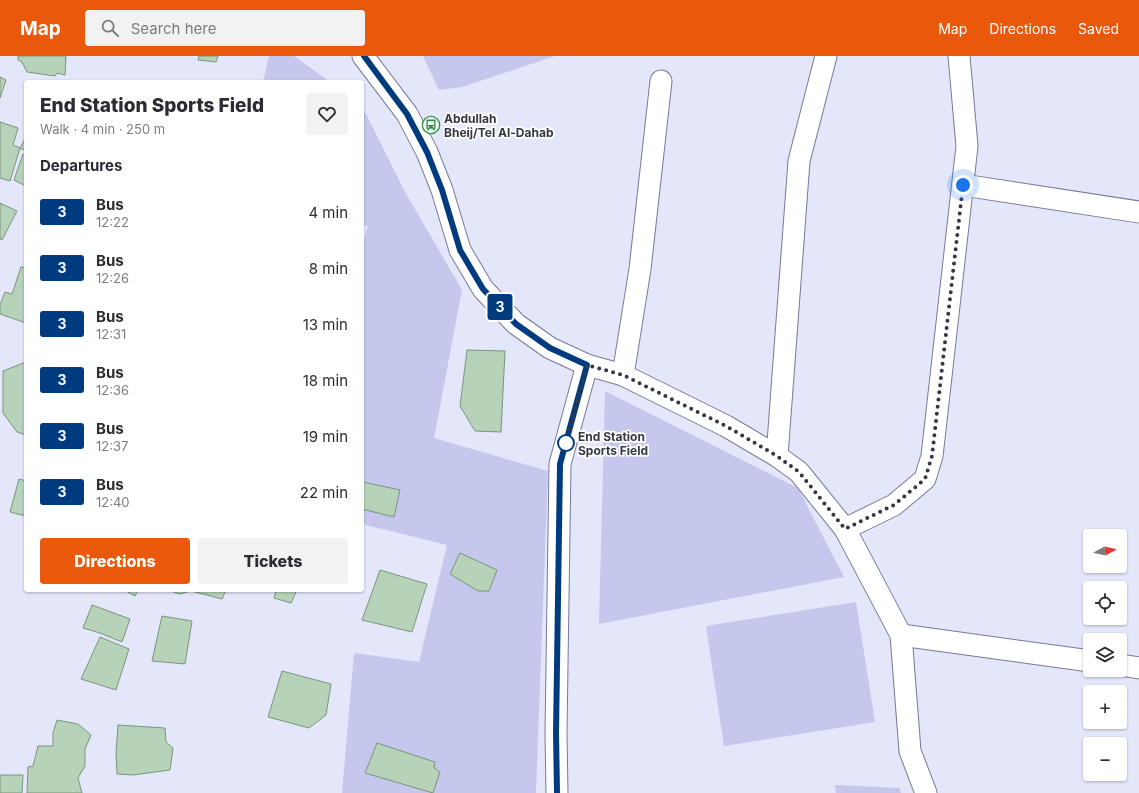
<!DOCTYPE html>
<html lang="en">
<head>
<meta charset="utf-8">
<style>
  body { margin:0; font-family:Inter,sans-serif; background:#f2f2f3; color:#2b2b33; height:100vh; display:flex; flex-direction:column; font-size:15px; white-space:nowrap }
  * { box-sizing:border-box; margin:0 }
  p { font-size:13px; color:#7c7c81 }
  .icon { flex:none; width:22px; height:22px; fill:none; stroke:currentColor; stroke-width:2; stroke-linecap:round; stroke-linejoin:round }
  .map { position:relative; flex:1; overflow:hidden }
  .panel { position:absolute; left:24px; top:24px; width:340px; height:512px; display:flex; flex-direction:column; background:#fff; border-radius:4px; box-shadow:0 1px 3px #0004 }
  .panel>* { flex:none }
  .badge { padding:0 8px; border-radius:3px; font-size:14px; line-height:26px }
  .needle { width:26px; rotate:82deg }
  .fabs { position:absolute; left:1083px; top:473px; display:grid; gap:8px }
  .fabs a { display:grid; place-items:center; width:44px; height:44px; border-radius:4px; background:#fff; box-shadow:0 1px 3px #0004; font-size:20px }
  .you { position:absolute; width:20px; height:20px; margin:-10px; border:3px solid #fff; border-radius:50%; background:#1a73e8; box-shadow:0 0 0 6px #1a73e833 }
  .map>.badge { position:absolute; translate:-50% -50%; box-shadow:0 0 0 2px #fff }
  h2 { padding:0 16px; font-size:15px; line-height:36px }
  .round { display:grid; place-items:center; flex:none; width:42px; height:42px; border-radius:4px; background:#f2f2f3 }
  .summary { display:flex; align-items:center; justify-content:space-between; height:68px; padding:0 16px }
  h1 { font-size:19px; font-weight:800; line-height:30px }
  .cta { display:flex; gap:8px; margin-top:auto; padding:8px 16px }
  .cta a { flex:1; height:46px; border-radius:4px; background:#ea580c; color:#fff; font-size:16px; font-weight:800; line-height:46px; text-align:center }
  .cta a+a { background:#f2f2f3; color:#2b2b33 }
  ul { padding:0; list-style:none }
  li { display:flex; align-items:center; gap:12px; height:56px; padding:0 16px }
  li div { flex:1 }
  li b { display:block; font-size:15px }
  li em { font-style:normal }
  li .badge { min-width:44px; font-weight:700; text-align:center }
  header { display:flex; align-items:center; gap:24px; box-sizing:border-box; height:56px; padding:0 20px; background:#ea580c; color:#fff }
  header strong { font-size:19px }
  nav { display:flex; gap:22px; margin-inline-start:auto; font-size:14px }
  .search { width:280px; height:36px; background:#f2f2f3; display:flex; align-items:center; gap:10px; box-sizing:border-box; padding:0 14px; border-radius:4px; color:#7c7c81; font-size:15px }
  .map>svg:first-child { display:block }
</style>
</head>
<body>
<header>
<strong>Map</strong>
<div class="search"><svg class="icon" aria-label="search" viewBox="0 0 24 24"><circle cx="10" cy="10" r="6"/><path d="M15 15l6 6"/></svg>Search here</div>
<nav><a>Map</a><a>Directions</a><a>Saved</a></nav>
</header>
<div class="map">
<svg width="1139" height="737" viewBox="0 0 1139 737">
  <rect width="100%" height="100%" fill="#e4e6fa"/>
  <g fill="#c5c7ed">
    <path d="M269,0H294L330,26H263Z"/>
    <path d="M423,0H555L462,31L439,34Z"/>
    <path d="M362,50L404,134L462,234L434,382L548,415L536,737H342L354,597L419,606L447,489L362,468V188L368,170L362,169Z"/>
    <path d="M605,335L798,432L844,521L599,568Z"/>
    <path d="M856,546L875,666L724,690L706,570Z"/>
    <path d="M835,729L900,732L901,737H836Z"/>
  </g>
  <g fill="#b6d2b9" stroke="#7a957d">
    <path d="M18,0H66L65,19L57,17L55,20L27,16L22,6L18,4Z"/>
    <path d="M199,0H218L216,6L198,4Z"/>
    <path d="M0,21L6,24L0,42Z"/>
    <path d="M0,66L18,72L13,89L20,92L10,125L0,122Z"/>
    <path d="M25,83H26V95L20,92Z"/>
    <path d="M23,98L26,99V130L14,124Z"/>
    <path d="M0,147L17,155L2,184L0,183Z"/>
    <path d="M21,211L26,212V267L0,258V249L5,236L12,238Z"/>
    <path d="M467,294L505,295L501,376L475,375L460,350Z"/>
    <path d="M26,306V379L17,376L3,357V315Z"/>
    <path d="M19,423L26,425V460L10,456Z"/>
    <path d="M363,426L400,434L394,461L362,453Z"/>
    <path d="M460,497L497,514L489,535H478L450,518Z"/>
    <path d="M380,514L427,528L412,576L362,564Z"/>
    <path d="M124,534H138L135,540Z"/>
    <path d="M169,534H226L222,543L191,535L179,538Z"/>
    <path d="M276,534H297L291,547L274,542Z"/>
    <path d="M92,549L130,563L122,586L100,577L83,572Z"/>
    <path d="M162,560L192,565L185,608L152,605Z"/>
    <path d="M100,581L129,593L116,634L81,623Z"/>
    <path d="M282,615L331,628L326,659L309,672L268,661Z"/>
    <path d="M57,664L78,668L91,679L85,693V710L78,722L82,737H27L28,711L33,710L38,690H53V677Z"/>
    <path d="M118,669L165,672L166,686L173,692L170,714L133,719L117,718L116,697Z"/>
    <path d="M377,687L435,706L434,712L440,716L433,737L365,717Z"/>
    <path d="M0,719H23L22,737H0Z"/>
  </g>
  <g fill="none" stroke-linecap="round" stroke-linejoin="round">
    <defs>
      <g id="street">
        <path d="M363,0L407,58L427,96L442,134L460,194L483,233L516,268L550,292L587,309L623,319L726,370L777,400L799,416L845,473L901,579L910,695L926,737"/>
        <path d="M963,129L1139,156"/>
        <path d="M623,319L640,213L661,25"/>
        <path d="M777,400L799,105L826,0"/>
        <path d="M845,473L894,449L925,423L932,400L967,90L959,0"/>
        <path d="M901,579L1090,605"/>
        <path d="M1120,609L1139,612"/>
        <path d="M557,737L556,677L560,408L587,309"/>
      </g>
    </defs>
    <use href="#street" stroke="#787998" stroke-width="23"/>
    <use href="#street" stroke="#fff" stroke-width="21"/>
  </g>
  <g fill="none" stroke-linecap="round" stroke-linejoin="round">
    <defs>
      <path id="line" d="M364,0L407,58L427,96L442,134L460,194L483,233L516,268L550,292L587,309L560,408L556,677L557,737"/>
    </defs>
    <use href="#line" stroke="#fff" stroke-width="9"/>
    <use href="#line" stroke="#003b80" stroke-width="6"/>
    <path stroke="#363744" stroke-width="4" stroke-dasharray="0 7.2" d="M566,387L564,394L587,309L623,319L726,370L777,400L799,416L845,473L894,449L925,423L932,400L963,129"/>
  </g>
  <defs>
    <symbol id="bus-ring" viewBox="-11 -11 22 22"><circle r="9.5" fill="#fff" stroke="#2f9247" stroke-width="1.5"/><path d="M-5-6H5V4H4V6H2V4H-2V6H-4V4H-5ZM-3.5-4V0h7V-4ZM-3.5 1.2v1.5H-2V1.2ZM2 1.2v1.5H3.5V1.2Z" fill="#2f9247"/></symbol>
  </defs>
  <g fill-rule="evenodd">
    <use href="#bus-ring" x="421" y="59" width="20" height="20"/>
  </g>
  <circle fill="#fff" stroke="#003b80" stroke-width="2" cx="566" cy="387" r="8"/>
  <g text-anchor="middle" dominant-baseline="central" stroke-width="3.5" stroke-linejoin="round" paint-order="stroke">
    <g font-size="12" font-weight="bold" fill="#363744" stroke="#fff" text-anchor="start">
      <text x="444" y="62">Abdullah<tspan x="444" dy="14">Bheij/Tel Al-Dahab</tspan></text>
    </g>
    <g font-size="12" font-weight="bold" fill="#363744" stroke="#fff" text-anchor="start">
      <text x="578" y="380">End Station<tspan x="578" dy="14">Sports Field</tspan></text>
    </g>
  </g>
</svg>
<div class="fabs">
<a><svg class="needle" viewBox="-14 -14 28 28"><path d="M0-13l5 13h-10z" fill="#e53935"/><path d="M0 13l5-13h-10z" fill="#7c7c81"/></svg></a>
<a><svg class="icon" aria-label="locate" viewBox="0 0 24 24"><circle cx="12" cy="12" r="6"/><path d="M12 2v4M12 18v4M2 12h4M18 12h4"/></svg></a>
<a><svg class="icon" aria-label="layers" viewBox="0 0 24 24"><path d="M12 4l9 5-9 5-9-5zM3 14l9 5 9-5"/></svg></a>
<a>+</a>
<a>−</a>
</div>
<div class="you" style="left:963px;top:129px"></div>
<b class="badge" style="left:500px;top:251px;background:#003b80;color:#fff">3</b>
<section class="panel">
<div class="summary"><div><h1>End Station Sports Field</h1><p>Walk · 4 min · 250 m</p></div><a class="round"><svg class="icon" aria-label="heart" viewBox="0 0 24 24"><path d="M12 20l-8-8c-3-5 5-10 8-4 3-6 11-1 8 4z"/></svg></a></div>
<h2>Departures</h2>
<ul>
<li><span class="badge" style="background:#003b80;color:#fff">3</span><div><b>Bus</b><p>12:22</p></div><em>4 min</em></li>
<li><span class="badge" style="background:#003b80;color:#fff">3</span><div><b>Bus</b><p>12:26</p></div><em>8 min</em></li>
<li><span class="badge" style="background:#003b80;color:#fff">3</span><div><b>Bus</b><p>12:31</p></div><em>13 min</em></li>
<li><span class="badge" style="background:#003b80;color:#fff">3</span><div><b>Bus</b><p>12:36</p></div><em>18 min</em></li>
<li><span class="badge" style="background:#003b80;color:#fff">3</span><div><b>Bus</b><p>12:37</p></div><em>19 min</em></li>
<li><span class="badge" style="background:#003b80;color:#fff">3</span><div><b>Bus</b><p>12:40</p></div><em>22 min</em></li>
</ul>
<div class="cta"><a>Directions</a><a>Tickets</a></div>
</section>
</div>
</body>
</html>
